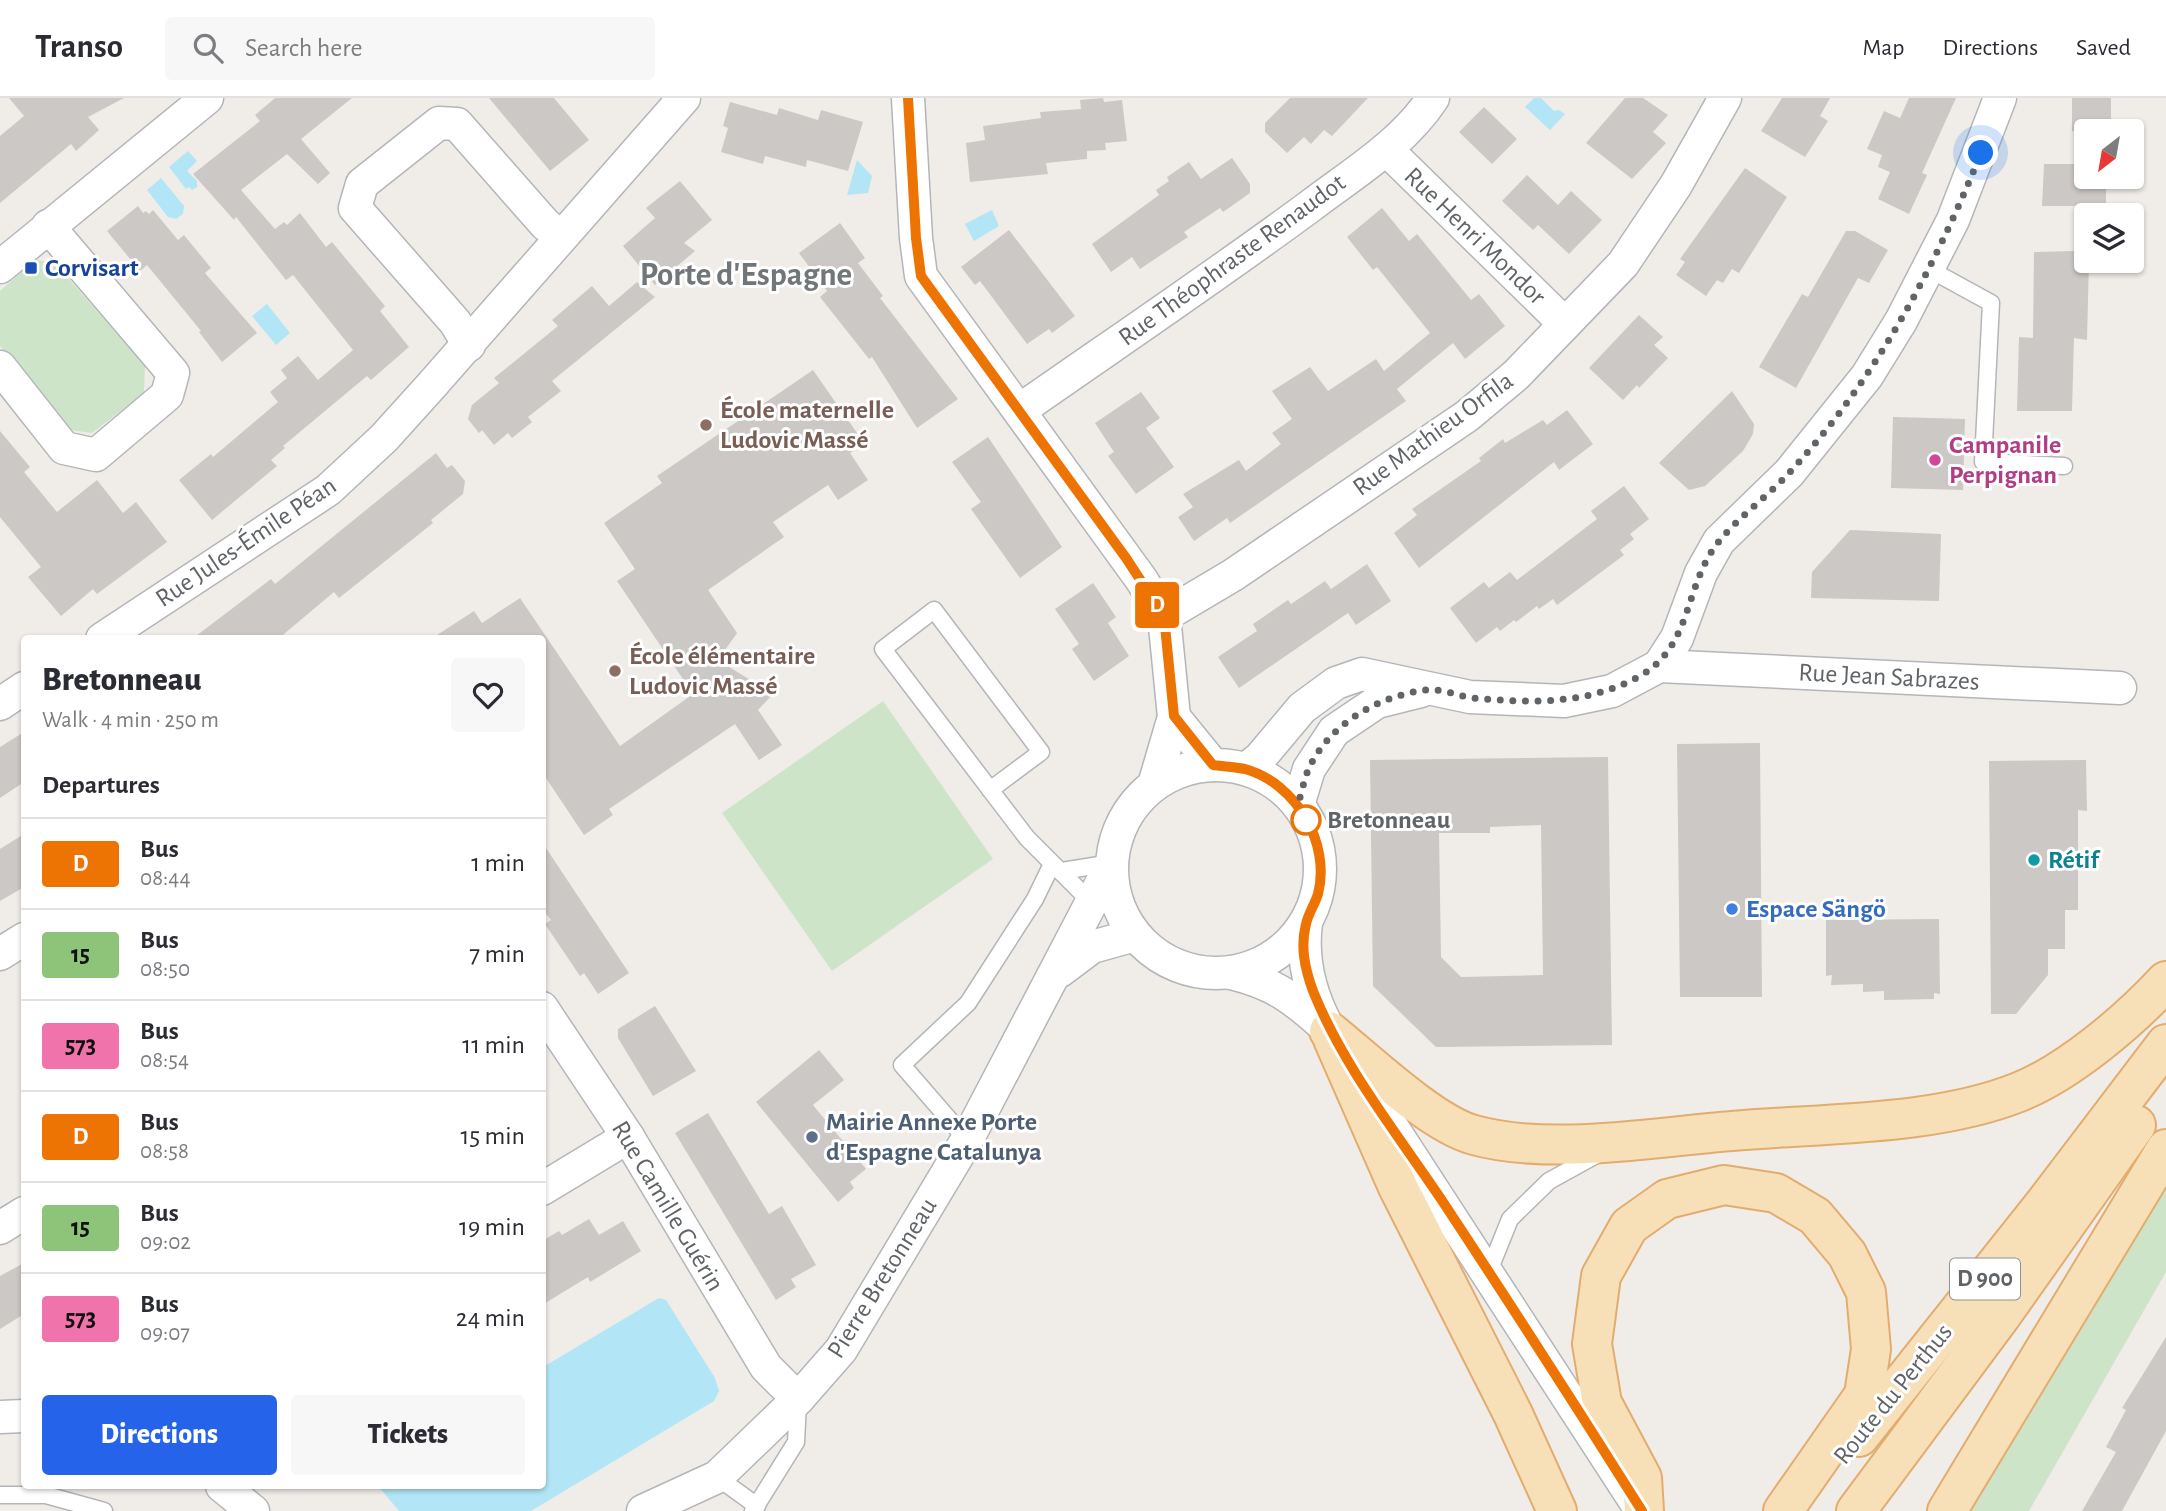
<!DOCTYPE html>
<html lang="en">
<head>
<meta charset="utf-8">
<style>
  body { margin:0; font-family:"Alegreya Sans",sans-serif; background:#f7f7f7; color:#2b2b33; height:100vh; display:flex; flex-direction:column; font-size:26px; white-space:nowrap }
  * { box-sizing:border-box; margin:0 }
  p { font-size:23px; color:#7c7c81 }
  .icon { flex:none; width:38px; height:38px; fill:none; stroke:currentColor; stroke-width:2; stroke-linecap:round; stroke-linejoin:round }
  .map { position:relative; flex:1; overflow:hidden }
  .drawer { position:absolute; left:21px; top:537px; width:525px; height:854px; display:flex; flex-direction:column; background:#fff; border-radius:7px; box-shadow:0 2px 5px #0004 }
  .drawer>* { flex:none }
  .badge { padding:0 14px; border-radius:5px; font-size:24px; line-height:46px }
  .needle { width:46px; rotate:211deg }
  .fabs { position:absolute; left:2074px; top:21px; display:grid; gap:14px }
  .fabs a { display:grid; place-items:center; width:70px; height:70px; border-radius:7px; background:#fff; box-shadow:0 2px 5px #0004; font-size:35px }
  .you { position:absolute; width:35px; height:35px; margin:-18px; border:5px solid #fff; border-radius:50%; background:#1a73e8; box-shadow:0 0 0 10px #1a73e833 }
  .map>.badge { position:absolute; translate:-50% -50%; box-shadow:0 0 0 4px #fff }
  h2 { padding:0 21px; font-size:26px; line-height:63px }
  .round { display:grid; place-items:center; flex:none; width:74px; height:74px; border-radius:7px; background:#f7f7f7 }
  .summary { display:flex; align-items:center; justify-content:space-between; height:119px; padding:0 21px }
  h1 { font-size:33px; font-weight:800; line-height:52px }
  .cta { display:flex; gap:14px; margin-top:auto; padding:14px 21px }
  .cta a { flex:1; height:80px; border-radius:7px; background:#2563eb; color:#fff; font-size:28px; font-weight:800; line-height:80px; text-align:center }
  .cta a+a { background:#f7f7f7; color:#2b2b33 }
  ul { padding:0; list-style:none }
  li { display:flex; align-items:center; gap:21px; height:91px; padding:0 21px; border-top:2px solid #e1e1e2 }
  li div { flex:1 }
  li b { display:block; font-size:26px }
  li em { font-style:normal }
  li .badge { min-width:77px; font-weight:700; text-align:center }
  header { display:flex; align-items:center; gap:42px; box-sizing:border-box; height:98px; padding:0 35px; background:#fff; border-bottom:2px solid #e1e1e2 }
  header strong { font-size:33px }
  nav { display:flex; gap:38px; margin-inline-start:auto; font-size:24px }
  .search { width:490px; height:63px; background:#f7f7f7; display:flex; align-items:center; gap:18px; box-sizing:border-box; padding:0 24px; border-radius:7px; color:#7c7c81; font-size:26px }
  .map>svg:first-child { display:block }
</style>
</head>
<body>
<header>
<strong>Transo</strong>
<div class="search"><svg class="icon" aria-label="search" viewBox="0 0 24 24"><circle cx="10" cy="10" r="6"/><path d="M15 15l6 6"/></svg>Search here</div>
<nav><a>Map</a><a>Directions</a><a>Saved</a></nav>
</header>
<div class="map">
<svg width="2166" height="1413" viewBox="0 0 2166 1413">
  <rect width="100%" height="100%" fill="#f0ede9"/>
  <g fill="#cde4c8">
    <path d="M35,162L54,164L145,268L144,295L92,335L70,332L0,248V193Z"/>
    <path d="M883,603L993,761L832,873L722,715Z"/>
    <path d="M2166,1083V1174L2029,1413H1971Z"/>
  </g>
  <g fill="#b2e5f6">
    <path d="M1534,0H1541L1554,13L1559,12L1565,16L1550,32L1525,9Z"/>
    <path d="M188,53L197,63L187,73L197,83V89L192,92L189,89L186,91L169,69Z"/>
    <path d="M857,62L872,78L868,95L847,97Z"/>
    <path d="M161,80L184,108L183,116L176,121L168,119L147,92Z"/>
    <path d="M992,112L999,128L974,143L965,126Z"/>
    <path d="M267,206L290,235L276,247L252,218Z"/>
    <path d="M659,1200L666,1202L715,1280L719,1293L714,1303L531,1413H399L378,1388H542L543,1269Z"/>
  </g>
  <g fill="#ccc8c5" fill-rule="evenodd">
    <path d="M9,0H124L88,19L99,32L76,53L71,46L0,105V38L24,18Z"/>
    <path d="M275,0H352L301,41L330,75L318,86L287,56L241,92L275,131L284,124L287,127L300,115L326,149L332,144L385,208L380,213L409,249L371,282L367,278L283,348L285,350L271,362L277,368L212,422L179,382L211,356L213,359L278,304L270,294L287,280L281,272L298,258L318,282L353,252L293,177L286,182L236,119L234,122L193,76L260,23L255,17Z"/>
    <path d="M489,0H554L589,42L550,73Z"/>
    <path d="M1103,0L1104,4L1122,2L1127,43L1105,45L1106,52L1087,53V61L1046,65L1048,76L970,84L966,45L985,42L983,28L1041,20L1040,14L1081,11L1080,2Z"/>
    <path d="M1290,0H1368L1332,38L1324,32L1311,46L1304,39L1287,55L1265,34V25Z"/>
    <path d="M1625,0H1643L1668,17L1653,34L1666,45L1632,81L1586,45Z"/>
    <path d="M1782,0H1830L1820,18L1828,23L1805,59L1761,33Z"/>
    <path d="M1909,0H1956L1922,75L1927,77L1909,116L1878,101L1890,74L1878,69L1882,57L1867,51L1884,13L1900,20Z"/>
    <rect x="2072" y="0" width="39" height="33"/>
    <path d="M730,4L777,17L779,10L818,22L821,12L863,24L848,73L807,62L806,69L765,58L763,66L721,54L728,30L723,28Z"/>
    <path d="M1484,9L1517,41L1492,66L1459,34Z"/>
    <path d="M1232,60L1250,86V95L1223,114L1220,110L1184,134L1188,139L1140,171L1132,159L1111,174L1092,146L1159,97L1156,92L1169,83L1167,79L1189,64L1201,81Z"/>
    <path d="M2044,66H2086V79H2106V108H2042Z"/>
    <path d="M1745,70L1787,99L1739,175L1732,171L1723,185L1717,182L1706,198L1676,177L1685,164L1680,161Z"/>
    <path d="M1527,77L1558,107L1571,93L1602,122L1569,156L1538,127L1533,132L1502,103Z"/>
    <path d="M680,83L712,122L684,145L695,153L655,187L623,148L655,120L646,110Z"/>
    <path d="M138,108L143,115L146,113L149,116L153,112L178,142L184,137L211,170L205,175L257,235L222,264L199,234L201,233L147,167L140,173L107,133Z"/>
    <path d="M1382,110L1409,143L1417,136L1471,202L1479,196L1505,228L1465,261L1453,245L1397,291L1406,303L1230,425L1227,420L1194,443L1178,419L1193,409L1183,396L1239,362L1246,373L1281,346L1272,335L1292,321L1272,293L1310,269L1328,293L1376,261L1384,273L1430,235L1377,169L1373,172L1347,139Z"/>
    <path d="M840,125L865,160L858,165L883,198L880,200L958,301L917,330L872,259L869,261L820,199L827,193L799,155Z"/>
    <path d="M1009,132L1075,218L1052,235L1049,231L1027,246L980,183L975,187L961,169Z"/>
    <path d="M1846,133H1855L1888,152L1869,185L1858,180L1796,290L1759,269L1802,196L1808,199Z"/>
    <path d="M2074,153L2086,155V163H2089L2087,242L2074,240L2072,313H2017L2019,239L2033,240L2034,154Z"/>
    <path d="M637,184L655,199L552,283L561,293L528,319L532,324L512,340L508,335L494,347L482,332L479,335L468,321L472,307L499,285L494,280L558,228L552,222L592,188L609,208Z"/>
    <path d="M1639,217L1663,239L1654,247L1668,260L1639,290L1637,287L1623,302L1589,270Z"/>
    <path d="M813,272L864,345L850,355L868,382L838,402L828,387L773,424L784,439L708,492L737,535L718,562L773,596L758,612L782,647L759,662L735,626L609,711L613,717L584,737L542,674V541H431L474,513L482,525L520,500L620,648L693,596L617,483L635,471L604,425L662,385L657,378Z"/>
    <path d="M1732,293L1754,326L1753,336L1743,353L1705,388L1689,392L1659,365Z"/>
    <path d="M1141,294L1160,320L1146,330L1174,369L1136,396L1108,358L1114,354L1095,325Z"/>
    <path d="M1567,312L1593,346L1559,372L1554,364L1419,470L1394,435L1417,417L1412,411L1481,363L1479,360L1503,341L1505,345L1543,322L1547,327Z"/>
    <path d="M1893,319L1965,321L1963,392L1891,390Z"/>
    <path d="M0,333L30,369L24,374L57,414L97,382L123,415L136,404L167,444L97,496L93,491L61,518L28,479L41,469L0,419Z"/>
    <path d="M988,339L1062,449L1020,480L971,411L981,404L952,364Z"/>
    <path d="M436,355L447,370L452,367L465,383L463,396L431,422L433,425L339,500L334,494L278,541H192L271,481L275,486Z"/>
    <path d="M1624,388L1649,421L1630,436L1634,441L1620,452L1624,457L1557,507L1553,501L1539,511L1537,508L1516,524L1514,522L1500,533L1497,529L1476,545L1450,510L1484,484L1489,490L1510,474L1517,482L1597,421L1591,413Z"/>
    <path d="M1850,432L1941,436L1939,503L1811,500L1812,474Z"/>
    <path d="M1367,466L1391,503L1356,527L1348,515L1239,590L1218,559L1257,533L1253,526L1288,502L1291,506L1325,483L1331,491Z"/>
    <path d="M1093,485L1116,519L1108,525L1129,558L1094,583L1072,551L1079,546L1055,511Z"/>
    <path d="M24,634V684L0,700V649Z"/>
    <path d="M1760,645L1762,899H1680L1677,646Z"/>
    <path d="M1608,659L1612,947L1436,949L1373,888L1370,662ZM1541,727L1543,877L1461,879L1441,859L1439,735H1490V729Z"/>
    <path d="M2086,662L2087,713L2078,712V812H2065V851H2048V877L2016,916H1991L1989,663Z"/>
    <path d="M24,736V789L0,803V751Z"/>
    <path d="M542,744L629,875L598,896L584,875L580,878L545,826L551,822L542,811Z"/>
    <path d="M1939,821L1940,896L1934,895V901L1884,902V893L1863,894V886L1831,887L1832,877L1826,878V822Z"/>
    <path d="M655,908L696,973L653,998L618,940V931Z"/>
    <path d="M819,952L844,982L813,1007L866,1071L850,1084L854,1090L838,1104L756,1004Z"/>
    <path d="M708,1015L769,1116L782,1108L816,1167L791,1181L796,1189L776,1202L675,1035Z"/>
    <path d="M589,1121L599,1137L623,1123L641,1153L590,1184L588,1179L542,1207V1143L559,1133L562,1137Z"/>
    <path d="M24,1165V1216L0,1231V1178Z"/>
    <path d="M2166,1239V1333L2122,1413H2082L2116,1354L2106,1349L2126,1312L2122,1310Z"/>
  </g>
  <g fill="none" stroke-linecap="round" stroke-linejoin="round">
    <defs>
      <g id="service">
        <path d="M1929,171L1991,205L1983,364L2064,368"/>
        <path d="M990,692L1041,654L934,512L883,551L1027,740L1092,805"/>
        <path d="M1062,773L1112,765"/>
        <path d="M967,1042L902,967L968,905L1035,801L1052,766"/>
        <path d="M1489,1173L1510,1121L1549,1083L1598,1056"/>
        <path d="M717,1379L757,1408"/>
        <path d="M0,1397H46L104,1413"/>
        <path d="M753,1413L796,1344L798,1305"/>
      </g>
      <g id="minor">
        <path d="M908,0L916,140L921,178L1141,481L1164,518L1174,619L1154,687"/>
        <path d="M1386,51L1565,226"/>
        <path d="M0,169L207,0"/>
        <path d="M469,247L455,224L355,110L362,86L439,25L457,26L545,126L561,139"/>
        <path d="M0,269L64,350L96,357L167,297L173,275L48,128"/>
        <path d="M1020,312C1116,245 1214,179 1309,109C1352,76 1403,46 1433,0"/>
        <path d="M1164,518L1233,477L1467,318L1516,277L1623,166L1676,87L1725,0"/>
        <path d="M102,541L328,392L384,340L431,288L684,0"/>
        <path d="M1659,568L2120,590"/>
        <path d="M0,606L24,590"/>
        <path d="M1174,619L1213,667"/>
        <circle cx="1216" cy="771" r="104"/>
        <path d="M1246,671L1260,660L1302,610L1336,585L1362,576L1470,599L1564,603L1612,593L1659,568L1677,540L1701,475L1719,443L1789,375L1867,278L1901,223L1953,122L2000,0"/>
        <path d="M1298,707L1309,671L1334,633L1377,604L1421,593"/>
        <path d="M1306,825C1300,870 1316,914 1341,951"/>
        <path d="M0,856L24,841"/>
        <path d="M1060,873L1092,849L1135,837"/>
        <path d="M1231,875C1272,885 1291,898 1323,927"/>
        <path d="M542,910L628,1039L766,1269L798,1301"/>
        <path d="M1368,992L1639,1409"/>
        <path d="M542,1091L628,1039"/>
        <path d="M0,1130L24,1115"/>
        <path d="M0,1319L24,1318"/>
        <path d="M222,1388L253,1413"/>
        <path d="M643,1413L717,1379L798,1301L841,1252L967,1042L1112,765"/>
      </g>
      <g id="primary">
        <path d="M1329,933C1365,962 1432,1026 1474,1037C1550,1058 1653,1039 1732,1033C1823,1025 1934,1028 2019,994C2069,974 2129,923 2166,883"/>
        <path d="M1333,941L1398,1089L1513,1316L1557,1413"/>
        <path d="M1859,1339L2045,1105L2166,946"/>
        <path d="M1644,1413L1642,1380L1602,1305L1592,1246L1601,1178L1629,1128L1667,1101L1724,1087L1776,1095L1815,1118L1847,1156L1866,1194L1871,1251L1864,1297L1783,1413"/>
        <path d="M1856,1413L2001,1218L2136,1027"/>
        <path d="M1947,1413L2166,1051"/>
      </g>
    </defs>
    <use href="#service" stroke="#b3b6b9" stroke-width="19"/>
    <use href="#minor" stroke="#b3b6b9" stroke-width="35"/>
    <use href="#primary" stroke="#e3ac6f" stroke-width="42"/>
    <use href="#service" stroke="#fff" stroke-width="16"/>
    <use href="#minor" stroke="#fff" stroke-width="32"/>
    <use href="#primary" stroke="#f7e0b7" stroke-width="38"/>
  </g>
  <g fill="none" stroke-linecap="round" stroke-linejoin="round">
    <defs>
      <path id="line" d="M908,0L916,140L921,178L1126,460L1164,518L1174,618L1213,667C1223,668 1235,669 1245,671C1296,685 1331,745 1318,796C1315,806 1308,816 1306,826C1300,849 1305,871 1313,893C1343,968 1396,1034 1441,1101C1509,1204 1576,1308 1642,1413"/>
    </defs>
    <use href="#line" stroke="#fff" stroke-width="16"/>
    <use href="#line" stroke="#ed7402" stroke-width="10"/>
    <path stroke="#606467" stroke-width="7" stroke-dasharray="0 12.6" d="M1306,722L1298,707C1301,696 1304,683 1308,672C1329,626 1378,598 1426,592C1441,590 1458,598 1473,600C1530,605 1587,607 1638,579C1694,549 1683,486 1720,442C1740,418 1767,399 1788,376C1875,283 1934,171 1981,55"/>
  </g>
  <rect fill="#1a4fb4" stroke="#fff" stroke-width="2.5" x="24" y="163" width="14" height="14" rx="3.5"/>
  <g fill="#8d6e63" stroke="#fff" stroke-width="2.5">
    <circle cx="706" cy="327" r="7"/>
    <circle cx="615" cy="573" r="7"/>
  </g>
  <circle fill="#d1479c" stroke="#fff" stroke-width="2.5" cx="1935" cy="362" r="7"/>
  <circle fill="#fff" stroke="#ed7402" stroke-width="3.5" cx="1306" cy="722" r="14"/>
  <circle fill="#0f9aa8" stroke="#fff" stroke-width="2.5" cx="2034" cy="762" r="7"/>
  <circle fill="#3f7fe0" stroke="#fff" stroke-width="2.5" cx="1732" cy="811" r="7"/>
  <circle fill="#5c6f8a" stroke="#fff" stroke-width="2.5" cx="812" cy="1039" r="7"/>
  <g text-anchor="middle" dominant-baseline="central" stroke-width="6" stroke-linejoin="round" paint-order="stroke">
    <rect fill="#fff" stroke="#909295" stroke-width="2" x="1950" y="1160.5" width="70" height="41" rx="5"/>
    <g font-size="24" font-weight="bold" fill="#606467">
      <text x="1985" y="1181">D 900</text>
    </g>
    <g font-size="26" fill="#606467" stroke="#fff">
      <text transform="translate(1475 138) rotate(44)">Rue Henri Mondor</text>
      <text transform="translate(1232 162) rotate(-36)">Rue Théophraste Renaudot</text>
      <text transform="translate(1433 336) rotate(-36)">Rue Mathieu Orfila</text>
      <text transform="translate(246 444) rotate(-34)">Rue Jules-Émile Péan</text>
      <text transform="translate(1889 579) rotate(3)">Rue Jean Sabrazes</text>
      <text transform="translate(668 1108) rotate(59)">Rue Camille Guérin</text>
      <text transform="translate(882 1180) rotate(-58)">Pierre Bretonneau</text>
      <text transform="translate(1893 1296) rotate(-51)">Route du Perthus</text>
    </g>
    <g font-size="26" font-weight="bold" fill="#164399" stroke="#fff" text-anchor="start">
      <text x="45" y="170">Corvisart</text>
    </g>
    <g font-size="26" font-weight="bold" fill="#785e54" stroke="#fff" text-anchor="start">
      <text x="720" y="312">École maternelle<tspan x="720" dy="30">Ludovic Massé</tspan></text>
      <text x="629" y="558">École élémentaire<tspan x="629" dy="30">Ludovic Massé</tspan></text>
    </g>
    <g font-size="26" font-weight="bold" fill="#b23c85" stroke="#fff" text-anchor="start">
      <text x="1949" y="347">Campanile<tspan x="1949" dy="30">Perpignan</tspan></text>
    </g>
    <g font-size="26" font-weight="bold" fill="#606467" stroke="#fff" text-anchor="start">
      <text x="1327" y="722">Bretonneau</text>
    </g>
    <g font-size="26" font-weight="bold" fill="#0d838f" stroke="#fff" text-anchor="start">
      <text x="2048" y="762">Rétif</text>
    </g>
    <g font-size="26" font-weight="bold" fill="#366cbe" stroke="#fff" text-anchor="start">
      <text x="1746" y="811">Espace Sängö</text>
    </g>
    <g font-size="26" font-weight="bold" fill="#4e5e75" stroke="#fff" text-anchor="start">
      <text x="826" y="1024">Mairie Annexe Porte<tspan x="826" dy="30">d'Espagne Catalunya</tspan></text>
    </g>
    <g font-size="33" font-weight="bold" fill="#717679" stroke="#fff">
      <text x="746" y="177">Porte d'Espagne</text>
    </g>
  </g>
</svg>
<div class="fabs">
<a><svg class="needle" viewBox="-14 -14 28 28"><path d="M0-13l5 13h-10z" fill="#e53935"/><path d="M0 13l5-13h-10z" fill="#7c7c81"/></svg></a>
<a><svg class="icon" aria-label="layers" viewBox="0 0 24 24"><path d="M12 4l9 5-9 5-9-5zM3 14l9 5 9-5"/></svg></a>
</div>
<div class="you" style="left:1981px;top:55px"></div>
<b class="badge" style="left:1157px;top:507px;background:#ed7402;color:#fff">D</b>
<section class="drawer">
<div class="summary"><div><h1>Bretonneau</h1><p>Walk · 4 min · 250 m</p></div><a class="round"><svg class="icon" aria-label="heart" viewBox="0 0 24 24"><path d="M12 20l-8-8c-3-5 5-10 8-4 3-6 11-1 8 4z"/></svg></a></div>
<h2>Departures</h2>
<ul>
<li><span class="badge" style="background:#ed7402;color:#fff">D</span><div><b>Bus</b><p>08:44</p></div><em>1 min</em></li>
<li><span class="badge" style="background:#8ec479;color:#111">15</span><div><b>Bus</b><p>08:50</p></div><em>7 min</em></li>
<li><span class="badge" style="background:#f073ab;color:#111">573</span><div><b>Bus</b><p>08:54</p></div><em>11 min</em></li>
<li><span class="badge" style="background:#ed7402;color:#fff">D</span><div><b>Bus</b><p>08:58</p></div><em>15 min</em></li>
<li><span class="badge" style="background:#8ec479;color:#111">15</span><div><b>Bus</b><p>09:02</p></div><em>19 min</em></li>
<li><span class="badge" style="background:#f073ab;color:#111">573</span><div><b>Bus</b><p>09:07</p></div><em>24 min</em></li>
</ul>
<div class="cta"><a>Directions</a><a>Tickets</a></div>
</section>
</div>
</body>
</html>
